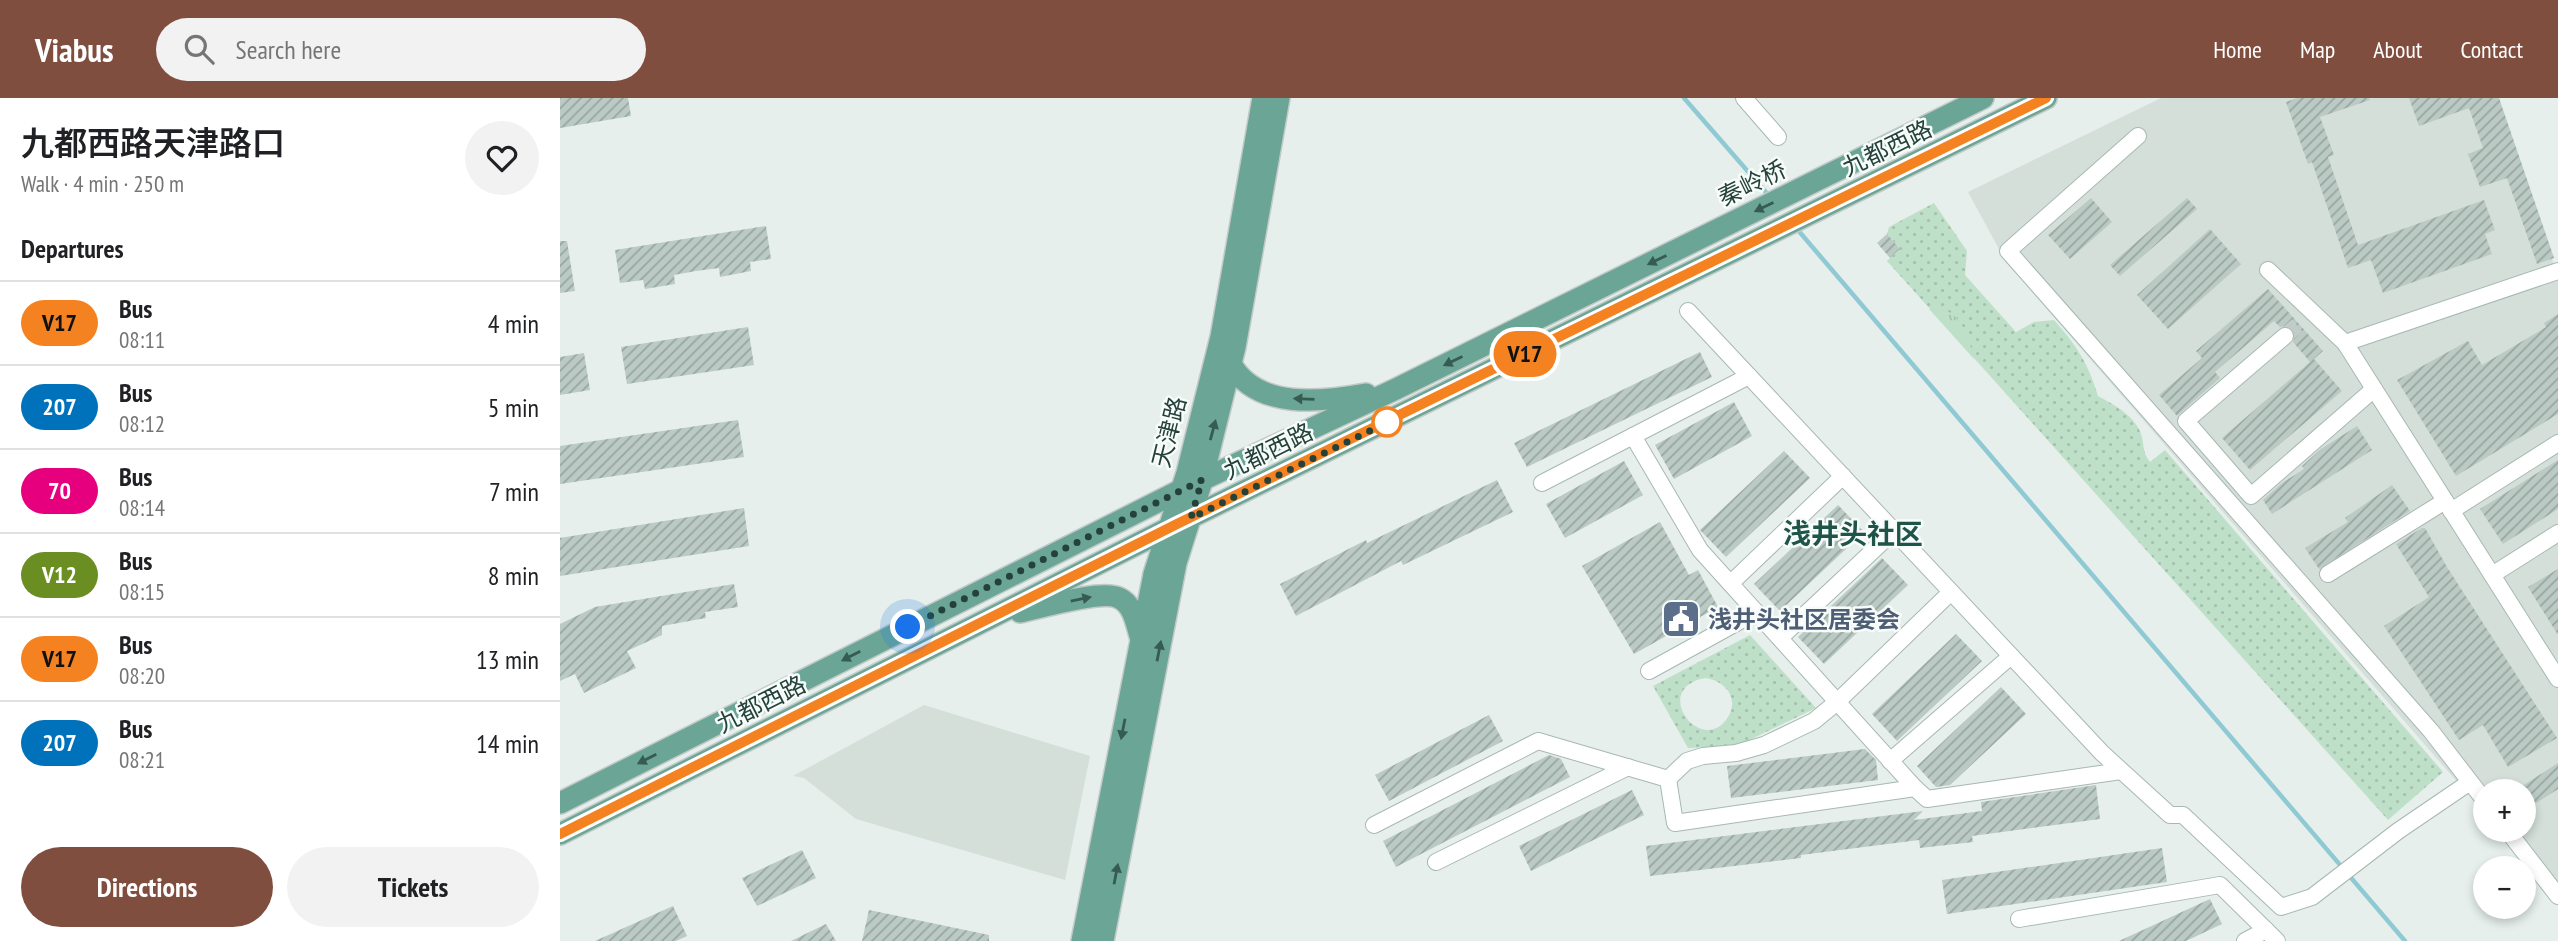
<!DOCTYPE html>
<html lang="en">
<head>
<meta charset="utf-8">
<style>
  body { margin:0; font-family:"PT Sans Narrow","Noto Sans SC",sans-serif; background:#f2f2f2; color:#202124; height:100vh; display:flex; flex-direction:column; font-size:26px; white-space:nowrap }
  * { box-sizing:border-box; margin:0 }
  p { font-size:23px; color:#757577 }
  .icon { flex:none; width:38px; height:38px; fill:none; stroke:currentColor; stroke-width:2; stroke-linecap:round; stroke-linejoin:round }
  .map { position:relative; flex:1; overflow:hidden }
  .panel { display:flex; flex-direction:column; background:#fff; width:560px }
  .panel>* { flex:none }
  .badge { padding:0 14px; border-radius:23px; font-size:24px; line-height:46px }
  .tools { position:absolute; left:1913px; top:681px; display:grid; gap:14px }
  .tools a { display:grid; place-items:center; width:63px; height:63px; border-radius:50%; background:#fff; box-shadow:0 4px 10px #0003; font-size:35px }
  .you { position:absolute; width:35px; height:35px; margin:-18px; border:5px solid #fff; border-radius:50%; background:#1a73e8; box-shadow:0 0 0 10px #1a73e833 }
  .map>.badge { position:absolute; translate:-50% -50%; box-shadow:0 0 0 4px #fff }
  h2 { padding:0 21px; font-size:26px; line-height:63px }
  .round { display:grid; place-items:center; flex:none; width:74px; height:74px; border-radius:37px; background:#f2f2f2 }
  .overview { display:flex; align-items:center; justify-content:space-between; height:119px; padding:0 21px }
  h1 { font-size:33px; font-weight:600; line-height:52px }
  .action { display:flex; gap:14px; margin-top:auto; padding:14px 21px }
  .action a { flex:1; height:80px; border-radius:42px; background:#7f4e3f; color:#fff; font-size:28px; font-weight:600; line-height:80px; text-align:center }
  .action a+a { background:#f2f2f2; color:#202124 }
  ul { padding:0; list-style:none }
  li { display:flex; align-items:center; gap:21px; height:84px; padding:0 21px; border-top:2px solid #e0e0e0 }
  li div { flex:1 }
  li b { display:block; font-size:26px }
  li em { font-style:normal }
  li .badge { min-width:77px; font-weight:700; text-align:center }
  header { display:flex; align-items:center; gap:42px; box-sizing:border-box; height:98px; padding:0 35px; background:#7f4e3f; color:#fff }
  header strong { font-size:33px }
  nav { display:flex; gap:38px; margin-inline-start:auto; font-size:24px }
  .search { width:490px; height:63px; background:#f2f2f2; display:flex; align-items:center; gap:18px; box-sizing:border-box; padding:0 24px; border-radius:38px; color:#757577; font-size:26px }
  main { display:flex; flex:1; min-height:0 }
  .map>svg:first-child { display:block }
</style>
</head>
<body>
<header>
<strong>Viabus</strong>
<div class="search"><svg class="icon" aria-label="search" viewBox="0 0 24 24"><circle cx="10" cy="10" r="6"/><path d="M15 15l6 6"/></svg>Search here</div>
<nav><a>Home</a><a>Map</a><a>About</a><a>Contact</a></nav>
</header>
<main>
<section class="panel">
<div class="overview"><div><h1>九都西路天津路口</h1><p>Walk · 4 min · 250 m</p></div><a class="round"><svg class="icon" aria-label="heart" viewBox="0 0 24 24"><path d="M12 20l-8-8c-3-5 5-10 8-4 3-6 11-1 8 4z"/></svg></a></div>
<h2>Departures</h2>
<ul>
<li><span class="badge" style="background:#f58220;color:#111">V17</span><div><b>Bus</b><p>08:11</p></div><em>4 min</em></li>
<li><span class="badge" style="background:#0072bc;color:#fff">207</span><div><b>Bus</b><p>08:12</p></div><em>5 min</em></li>
<li><span class="badge" style="background:#e6007e;color:#fff">70</span><div><b>Bus</b><p>08:14</p></div><em>7 min</em></li>
<li><span class="badge" style="background:#6b8e23;color:#fff">V12</span><div><b>Bus</b><p>08:15</p></div><em>8 min</em></li>
<li><span class="badge" style="background:#f58220;color:#111">V17</span><div><b>Bus</b><p>08:20</p></div><em>13 min</em></li>
<li><span class="badge" style="background:#0072bc;color:#fff">207</span><div><b>Bus</b><p>08:21</p></div><em>14 min</em></li>
</ul>
<div class="action"><a>Directions</a><a>Tickets</a></div>
</section>
<div class="map">
<svg width="1998" height="843" viewBox="0 0 1998 843">
  <defs>
    <pattern id="grass-dots" width="8" height="8" patternUnits="userSpaceOnUse" patternTransform="scale(1.75)"><rect width="8" height="8" fill="#bfe0c8"/><path d="M2 2h.1M6 6h.1" fill="none" stroke="#a4c1ad" stroke-width="1.8" stroke-linecap="round"/></pattern>
    <pattern id="park-tufts" width="24" height="20" patternUnits="userSpaceOnUse" patternTransform="scale(1.75)"><rect width="24" height="20" fill="#bfe0c8"/><path d="M3 7l-1-3M5 7V3M7 7l1-3M15 17l-1-3M17 17v-4M19 17l1-3" fill="none" stroke="#a4c1ad"/></pattern>
    <pattern id="building-hatch" width="6" height="6" patternUnits="userSpaceOnUse" patternTransform="scale(1.75)"><rect width="6" height="6" fill="#bbcac4"/><path d="M-1 1l2-2M0 6l6-6M5 7l2-2" fill="none" stroke="#98a6a0"/></pattern>
  </defs>
  <rect width="100%" height="100%" fill="#e6efeb"/>
  <g fill="#d4dfda">
    <path d="M1601,0H1939L1996,173H1998V800L1938,732H1964V693H1925V716L1446,164L1408,94Z"/>
    <path d="M364,607L530,658L505,782L296,721L244,680L233,678Z"/>
  </g>
  <g fill="url(#grass-dots)" fill-rule="evenodd">
    <path d="M1374,105L1407,153L1405,177L1456,234L1474,224L1494,222C1517,248 1528,265 1538,298C1555,307 1577,319 1582,339C1584,350 1583,355 1590,364L1605,352L1883,674L1828,722L1327,163L1340,151L1327,136L1329,129Z"/>
    <path d="M1190,537L1256,610L1177,648L1128,650L1093,588ZM1145,580C1164,582 1180,600 1168,619C1142,660 1089,591 1145,580Z"/>
  </g>
  <path fill="url(#park-tufts)" d="M1379,210C1402,215 1409,240 1414,261L1369,211Z"/>
  <g fill="none" stroke-linecap="round" stroke-linejoin="round">
    <g stroke="#8ec9d4" stroke-width="4.5">
      <path d="M1124,0L1211,100"/>
      <path d="M1237,131L1845,843"/>
    </g>
  </g>
  <g fill="url(#building-hatch)">
    <path d="M0,0H68L71,18L0,30Z"/>
    <path d="M1737,0H1809L1810,2L1760,19L1774,57L1768,59L1798,147L1924,102L1935,132L1925,136L1932,156L1823,195L1811,162L1788,170L1752,64L1748,66L1726,4Z"/>
    <path d="M1849,0H1939L1994,160L1977,166L1947,80L1920,89L1908,56L1923,50L1909,10L1859,28Z"/>
    <path d="M1531,100L1552,124L1510,161L1488,137Z"/>
    <path d="M1627,100L1637,111L1560,178L1550,167Z"/>
    <path d="M206,128L211,161L190,164L191,173L160,179L159,170L136,173L114,177L115,186L85,191L83,182L60,185L55,152Z"/>
    <path d="M1650,131L1681,166L1608,231L1577,197Z"/>
    <path d="M1327,136L1340,151L1330,160L1317,145Z"/>
    <path d="M0,143H7L15,193L0,195Z"/>
    <path d="M1708,191L1763,253L1754,261L1782,293L1690,372L1662,340L1750,264L1733,244L1735,237L1732,231L1728,228L1720,229L1714,223L1655,274L1660,280L1617,318L1599,297L1642,260L1636,253Z"/>
    <path d="M1998,216V316L1896,378L1837,282L1908,243L1922,267L1986,229L1984,225Z"/>
    <path d="M188,229L194,267L67,286L61,249Z"/>
    <path d="M1140,254L1152,279L967,369L954,345Z"/>
    <path d="M24,255L30,292L0,297V259Z"/>
    <path d="M1174,304L1192,338L1114,381L1095,347Z"/>
    <path d="M178,322L184,359L0,386V348Z"/>
    <path d="M1797,328L1812,352L1712,416L1703,402L1722,385L1744,371L1742,368L1761,351Z"/>
    <path d="M1224,353L1250,380L1166,459L1140,432Z"/>
    <path d="M1998,362V411L1943,446L1920,411Z"/>
    <path d="M1064,363L1083,397L1005,440L986,406Z"/>
    <path d="M937,382L953,414L843,467L841,463L736,518L720,486L806,442L807,445Z"/>
    <path d="M1832,387L1850,413L1759,471L1745,450L1788,424L1785,420Z"/>
    <path d="M1278,407L1304,434L1220,513L1194,486Z"/>
    <path d="M184,410L189,448L0,478V440Z"/>
    <path d="M1100,424L1129,477L1138,472L1158,509L1074,556L1022,468Z"/>
    <path d="M1862,430H1865L1887,469L1997,640L1948,669L1923,627L1899,642L1824,528L1869,499L1836,446Z"/>
    <path d="M1322,460L1348,487L1264,566L1238,539Z"/>
    <path d="M1998,471V537L1968,489Z"/>
    <path d="M174,486L178,509L145,514L146,520L102,528V537L67,553L76,570L24,595L15,576L0,583V526L35,509Z"/>
    <path d="M1396,536L1422,563L1337,643L1312,616Z"/>
    <path d="M1441,589L1466,616L1390,687L1376,689L1357,668Z"/>
    <path d="M929,617L943,643L829,703L815,677Z"/>
    <path d="M1305,651L1316,662L1318,682L1171,700L1167,668Z"/>
    <path d="M989,657L1001,661L1010,679L836,769L823,743Z"/>
    <path d="M1998,665V691L1964,713V687Z"/>
    <path d="M1536,687L1540,721L1412,738L1413,744L1360,750L1359,742L1241,757V760L1090,778L1086,748L1363,713L1354,722L1422,713L1421,704Z"/>
    <path d="M1072,692L1084,717L971,773L959,748Z"/>
    <path d="M1602,750L1607,784L1387,816L1382,782Z"/>
    <path d="M242,752L256,780L197,808L182,780Z"/>
    <path d="M1650,801L1662,826L1626,843H1559Z"/>
    <path d="M113,808L127,838L116,843H35Z"/>
    <path d="M309,812L429,837V843H302Z"/>
    <path d="M266,826L276,843H231Z"/>
  </g>
  <g fill="none" stroke-linecap="round" stroke-linejoin="round">
    <path stroke="#bfccc8" stroke-width="16" stroke-dasharray="16 8" stroke-linecap="butt" d="M1725,238L1740,225"/>
    <defs>
      <g id="minor">
        <path d="M1184,0L1218,39"/>
        <path d="M1578,38L1448,153L1871,633L1925,703"/>
        <path d="M1708,172L1785,245L1998,581"/>
        <path d="M1128,213L1542,655L1610,717H1623L1721,809L1752,799L1838,733L1910,684"/>
        <path d="M1725,238L1626,323L1691,398L1814,291"/>
        <path d="M1785,245L1998,173"/>
        <path d="M982,385L1189,278"/>
        <path d="M1891,413L1998,345"/>
        <path d="M1768,476L1885,403"/>
        <path d="M1932,477L1998,435"/>
        <path d="M1171,485L1283,378"/>
        <path d="M1220,540L1334,433"/>
        <path d="M1089,573L1196,514"/>
        <path d="M1330,663L1451,558"/>
        <path d="M1108,681L1127,663L1143,658L1176,655L1204,647L1254,623L1277,604L1391,494"/>
        <path d="M1355,690L1367,701L1561,673"/>
        <path d="M814,727L978,643L1108,681L1115,725L1355,690L1140,452L1073,338"/>
        <path d="M1947,732L1998,798"/>
        <path d="M876,764L1068,669"/>
        <path d="M1459,821L1660,787L1717,843"/>
        <path d="M1685,843L1706,832"/>
      </g>
      <g id="major">
        <path d="M671,266C697,312 762,304 806,296"/>
        <path d="M460,514C480,510 542,491 559,500C573,506 576,525 580,538"/>
        <path d="M0,705L629,388L836,291L1423,0"/>
        <path d="M0,736L617,426L1486,0"/>
        <path d="M522,843L594,476L627,375L661,239L703,0"/>
        <path d="M543,843L616,465L641,386L675,249L719,0"/>
      </g>
    </defs>
    <use href="#minor" stroke="#a8b8b2" stroke-width="18"/>
    <use href="#major" stroke="#c2cac8" stroke-width="24"/>
    <use href="#minor" stroke="#fff" stroke-width="16"/>
    <use href="#major" stroke="#6aa596" stroke-width="21"/>
  </g>
  <defs><path id="oneway-solid" d="M-6-.8H1V-3.2L6.5 0L1 3.2V.8H-6Z" transform="scale(1.75)"/></defs>
  <g fill="#365b51">
    <use href="#oneway-solid" transform="translate(1204 109) rotate(154)"/>
    <use href="#oneway-solid" transform="translate(1097 162) rotate(154)"/>
    <use href="#oneway-solid" transform="translate(893 263) rotate(154)"/>
    <use href="#oneway-solid" transform="translate(744 301) rotate(-178)"/>
    <use href="#oneway-solid" transform="translate(653 332) rotate(-75)"/>
    <use href="#oneway-solid" transform="translate(521 501) rotate(-12)"/>
    <use href="#oneway-solid" transform="translate(599 553) rotate(-79)"/>
    <use href="#oneway-solid" transform="translate(291 558) rotate(153)"/>
    <use href="#oneway-solid" transform="translate(563 631) rotate(101)"/>
    <use href="#oneway-solid" transform="translate(87 661) rotate(153)"/>
    <use href="#oneway-solid" transform="translate(556 776) rotate(-79)"/>
  </g>
  <g fill="none" stroke-linecap="round" stroke-linejoin="round">
    <defs>
      <path id="line" d="M0,736L617,426L1486,0"/>
    </defs>
    <use href="#line" stroke="#fff" stroke-width="16"/>
    <use href="#line" stroke="#f58220" stroke-width="10"/>
    <path stroke="#24423a" stroke-width="7" stroke-dasharray="0 12.6" d="M348,529L642,382L631,420L830,323L827,324"/>
  </g>
  <defs>
    <symbol id="civic-square" viewBox="-11 -11 22 22"><rect x="-9" y="-9" width="18" height="18" rx="4" fill="#5c6f8a" stroke="#f7fbf9"/><path d="M-.6-6.5H3V-4.5H.6V-3L4-1V1h2V6H-6V1h2V-1L-.6-3ZM-1.2 2.5V6h2.4V2.5Z" fill="#fff"/></symbol>
  </defs>
  <g fill-rule="evenodd">
    <use href="#civic-square" x="1099" y="499" width="44" height="44"/>
  </g>
  <circle fill="#fff" stroke="#f58220" stroke-width="3.5" cx="827" cy="324" r="14"/>
  <g text-anchor="middle" dominant-baseline="central" stroke-width="5" stroke-linejoin="round" paint-order="stroke">
    <g font-size="24" fill="#24423a" stroke="#f7fbf9">
      <text transform="translate(1327 50) rotate(-26)">九都西路</text>
      <text transform="translate(1192 85) rotate(-26)">秦岭桥</text>
      <text transform="translate(609 334) rotate(-76)">天津路</text>
      <text transform="translate(708 353) rotate(-26)">九都西路</text>
      <text transform="translate(201 606) rotate(-27)">九都西路</text>
    </g>
    <g font-size="24" font-weight="bold" fill="#4e5e75" stroke="#f7fbf9" text-anchor="start">
      <text x="1148" y="521">浅井头社区居委会</text>
    </g>
    <g font-size="28" font-weight="bold" fill="#1f5548" stroke="#f7fbf9">
      <text x="1293" y="435">浅井头社区</text>
    </g>
  </g>
</svg>
<div class="tools">
<a>+</a>
<a>−</a>
</div>
<div class="you" style="left:348px;top:529px"></div>
<b class="badge" style="left:965px;top:256px;background:#f58220;color:#111">V17</b>
</div>
</main>
</body>
</html>
